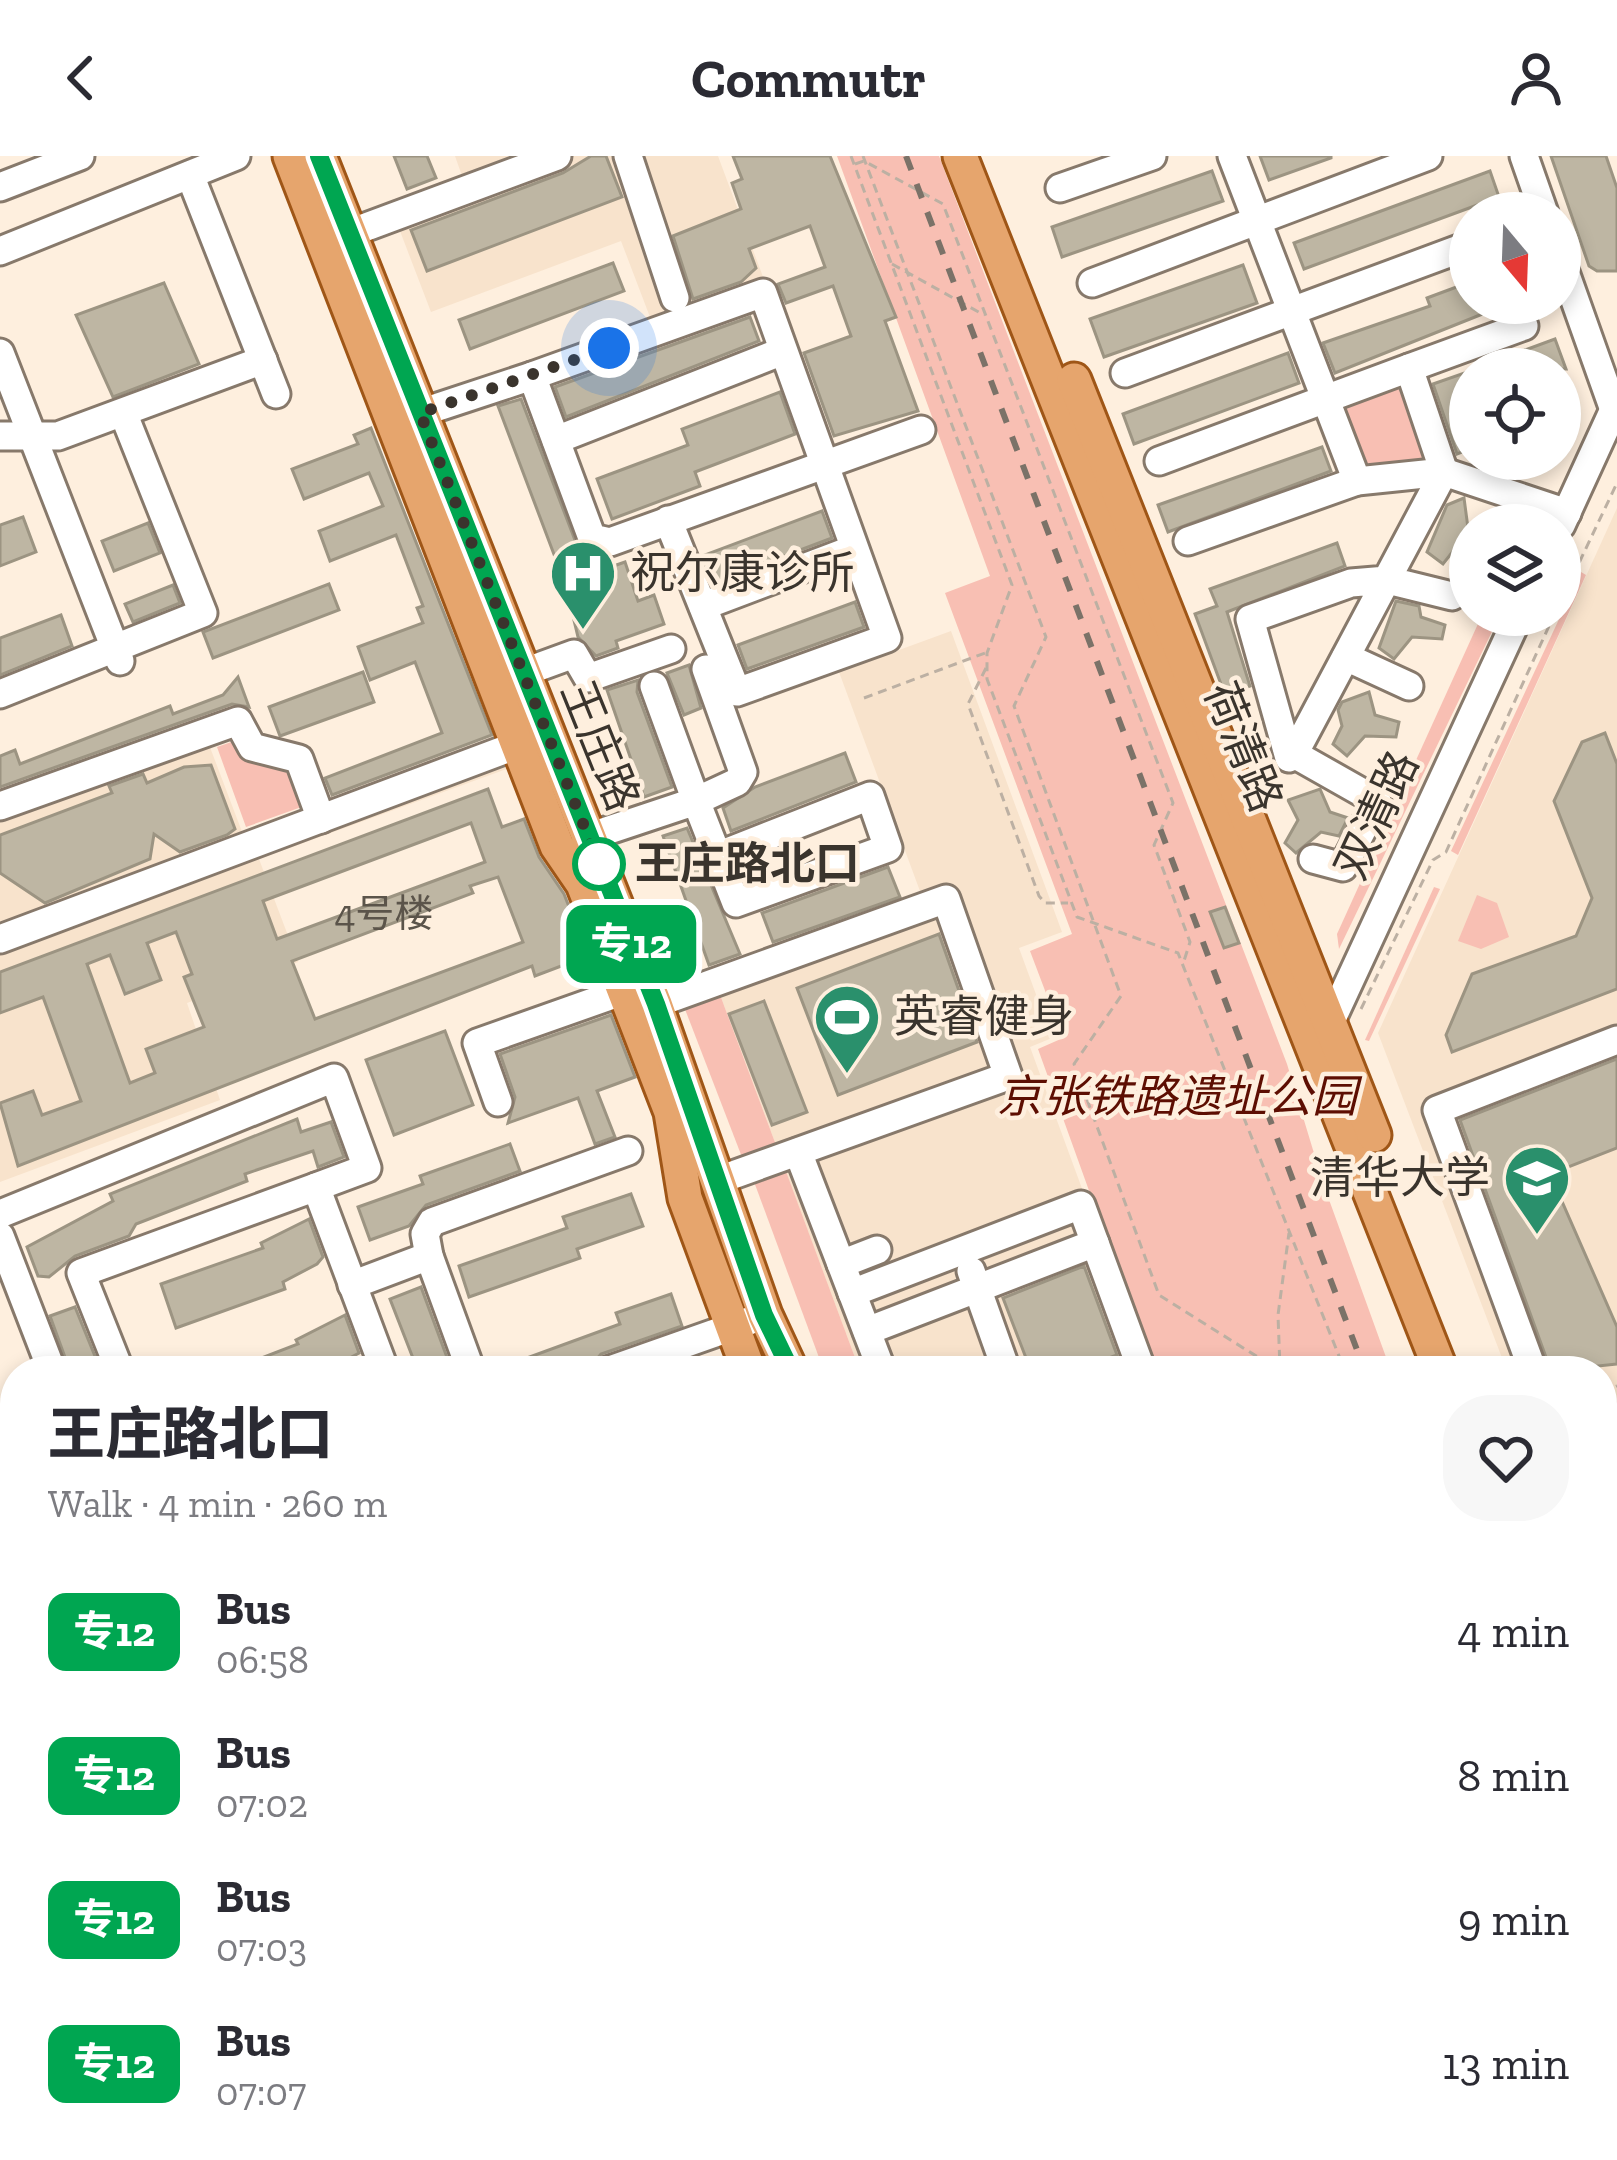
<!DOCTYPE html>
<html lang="en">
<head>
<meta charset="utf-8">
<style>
  body { margin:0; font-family:"Zilla Slab","Noto Sans SC",serif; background:#f7f7f7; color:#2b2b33; height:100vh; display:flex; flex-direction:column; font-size:45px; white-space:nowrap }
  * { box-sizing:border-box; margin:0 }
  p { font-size:39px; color:#7c7c81 }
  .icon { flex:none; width:66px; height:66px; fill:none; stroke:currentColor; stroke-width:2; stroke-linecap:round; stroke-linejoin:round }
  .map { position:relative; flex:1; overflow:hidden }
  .side { position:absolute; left:0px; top:1200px; width:1617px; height:804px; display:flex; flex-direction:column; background:#fff; border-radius:48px 48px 0 0; box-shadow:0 6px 18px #0003 }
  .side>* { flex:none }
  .badge { padding:0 24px; border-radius:18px; font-size:42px; line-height:78px }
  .needle { width:78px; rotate:161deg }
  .buttons { position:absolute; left:1449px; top:36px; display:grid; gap:24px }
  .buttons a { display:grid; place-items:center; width:132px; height:132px; border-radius:50%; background:#fff; box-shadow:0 6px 18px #0003; font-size:60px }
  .you { position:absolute; width:60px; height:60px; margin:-30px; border:9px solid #fff; border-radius:50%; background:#1a73e8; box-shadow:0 0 0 18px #1a73e833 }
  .map>.badge { position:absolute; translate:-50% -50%; box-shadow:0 0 0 6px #fff }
  .round { display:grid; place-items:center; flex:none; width:126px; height:126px; border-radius:48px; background:#f7f7f7 }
  .headline { display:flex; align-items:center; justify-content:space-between; height:204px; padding:0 48px }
  h1 { font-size:57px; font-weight:800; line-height:90px }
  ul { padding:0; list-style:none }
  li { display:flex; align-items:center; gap:36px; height:144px; padding:0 48px }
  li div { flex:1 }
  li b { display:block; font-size:45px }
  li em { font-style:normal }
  li .badge { min-width:132px; font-weight:700; text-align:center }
  header { display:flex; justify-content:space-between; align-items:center; height:156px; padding:0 48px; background:#fff; font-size:54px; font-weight:800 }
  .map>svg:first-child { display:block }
</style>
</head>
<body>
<header><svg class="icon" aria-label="back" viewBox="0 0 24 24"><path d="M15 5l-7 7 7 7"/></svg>Commutr<svg class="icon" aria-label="person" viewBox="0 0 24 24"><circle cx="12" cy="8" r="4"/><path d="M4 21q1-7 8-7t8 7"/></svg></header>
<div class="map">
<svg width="1617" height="2004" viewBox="0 0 1617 2004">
  <rect width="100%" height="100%" fill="#feefde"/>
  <g fill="#f8e3cc">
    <path d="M455,0H718L766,129L653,169L621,85L431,156L395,62L467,34Z"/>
    <path d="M1617,352V1514L1602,1473V1215H1507L1378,877Z"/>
    <path d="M951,475L1062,776L1019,792L1052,882L1030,891L1149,1215H860L719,836L924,746L839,516Z"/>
    <path d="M500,584L512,611L259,703L298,806L187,847L220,944L0,1026V664L208,586L244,681Z"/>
    <path d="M52,1989H1013L1019,2004H15Z"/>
  </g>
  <g fill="#f8bfb3">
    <path d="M837,0H939L1287,908L1323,1027L1391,1215H1154L1038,893L1063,882L1030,795L1072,778L945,437L990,420Z"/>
    <path d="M1402,222L1426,304L1366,314L1337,247Z"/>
    <path d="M1581,416L1586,419L1458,699L1451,695Z"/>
    <path d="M1482,459H1500L1339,793L1337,778Z"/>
    <path d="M240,583L249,606L275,597L291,605L307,649L246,671L217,591Z"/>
    <path d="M1434,731L1440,733L1369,885L1365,884Z"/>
    <path d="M1477,739L1497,747L1509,781L1481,793L1458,785Z"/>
    <path d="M719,836L779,997L745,1009L683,848Z"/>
    <path d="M784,1010L860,1215H824L753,1023Z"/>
    <path d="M1617,1245V1287L1602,1293V1251Z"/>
    <path d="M15,1797V1861L0,1866V1803Z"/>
  </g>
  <g fill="#beb6a3" stroke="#9c9482" stroke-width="3" fill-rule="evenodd">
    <path d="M394,0H427L436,22L407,33Z"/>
    <path d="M591,0H606L622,41L427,115L411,74L563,17Z"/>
    <path d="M733,0H830L896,161L885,165L918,255L834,280L804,197L851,180L833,130L786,147L778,128L825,111L810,70L749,93L756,112L741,126L693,143L673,80L741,53L732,27L742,23Z"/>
    <path d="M1260,0H1331V2L1269,24Z"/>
    <path d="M1551,0H1606L1617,32V115H1597L1589,110Z"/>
    <path d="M1212,15L1223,45L1062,101L1052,71Z"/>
    <path d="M1490,15L1499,41L1304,113L1294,87Z"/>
    <path d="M613,107L624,135L470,193L459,164Z"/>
    <path d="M1243,109L1257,147L1104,201L1090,163Z"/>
    <path d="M1470,126V147L1505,149L1335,217L1323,187L1430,150L1427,142Z"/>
    <path d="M164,127L199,208L113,241L76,159Z"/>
    <path d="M750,161L759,185L566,261L555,231Z"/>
    <path d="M1555,183L1566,213H1479V211Z"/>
    <path d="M1288,197L1299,227L1134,288L1123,258Z"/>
    <path d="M1470,215V293L1457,298L1433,228Z"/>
    <path d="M780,236L795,278L695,316L700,330L612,363L597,323L688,289L682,273Z"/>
    <path d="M521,243L578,392L555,401L498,250Z"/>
    <path d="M371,272L492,579L332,639L325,622L442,577L415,506L370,524L358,491L423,467L417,452L423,450L396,379L330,405L319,375L383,350L369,317L304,343L292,313L358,288L354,279Z"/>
    <path d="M1322,291L1331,315L1168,376L1158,349Z"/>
    <path d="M1464,342L1470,387L1461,385L1443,408L1427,396L1447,349Z"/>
    <path d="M822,355L832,382L713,427L702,400Z"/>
    <path d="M23,361L36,396L0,410V369Z"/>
    <path d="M148,367L160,397L114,415L102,385Z"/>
    <path d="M1337,387L1345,410L1227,456L1250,530L1225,539L1195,458L1217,450L1210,433Z"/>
    <path d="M625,406L638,445L654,439L664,468L616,485L618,492L596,500L578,481L565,427Z"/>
    <path d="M329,428L339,454L213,502L203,476Z"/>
    <path d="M173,429L180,447L133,466L125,448Z"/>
    <path d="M1396,445L1419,450L1421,461L1445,469L1442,483L1412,481L1394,503L1379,492Z"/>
    <path d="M855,446L864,471L747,513L738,489Z"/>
    <path d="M61,459L72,490L0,519V482Z"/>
    <path d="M689,509L701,552L684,559L667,517Z"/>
    <path d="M363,516L374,546L280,580L269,551Z"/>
    <path d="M238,521L249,551L232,548L0,631V600L15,594L20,608L170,550L173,558L223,539Z"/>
    <path d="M638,524L637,536L672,631L644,641L607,534Z"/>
    <path d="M1369,536L1375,559L1399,566L1396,581L1365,580L1347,600L1333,588L1342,570L1338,554L1342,546Z"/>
    <path d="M1605,577L1617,608V833L1452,896L1446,879L1472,818L1576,780L1592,742L1554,645L1582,586Z"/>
    <path d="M845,597L856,626L731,675L723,652L755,631Z"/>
    <path d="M211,609L235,673L227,679L180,696L154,678L150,703L45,747L0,717V679L112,637L109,630L143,618L147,627L184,611Z"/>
    <path d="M488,633L502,671L524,663L539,701L564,738L598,825L586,829L577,804L535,820L532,810L18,1010L0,947L33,935L42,959L81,945L43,841L0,857V816ZM471,667L485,706L277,783L263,745ZM498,721L523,786L315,863L292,805L473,737L470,730ZM176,776L192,818L184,821L204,871L146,893L155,917L130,927L87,808L110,799L125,838L161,824L147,787Z"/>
    <path d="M1320,633L1330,656L1348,662L1339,680L1321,676L1296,697L1285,687L1298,664L1288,644Z"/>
    <path d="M687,672L740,798L709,809L663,680Z"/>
    <path d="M888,711L900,741L773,786L762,757Z"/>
    <path d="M1225,751L1239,787L1224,792L1210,756Z"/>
    <path d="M939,778L977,886L838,939L797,832Z"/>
    <path d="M764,845L807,956L772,969L729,858Z"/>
    <path d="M611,859L635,921L597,935L615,981L595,988L578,942L508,967L515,941L500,898Z"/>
    <path d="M445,875L473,949L394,979L366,904Z"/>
    <path d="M1617,903V992L1550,1018L1617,1171V1208L1551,1215L1460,964Z"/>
    <path d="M297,963L301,976L331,966L344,1001L318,1011L313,995L245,1018L247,1025L136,1068L129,1080L75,1100L49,1121L38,1120L27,1091L113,1045L110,1038Z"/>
    <path d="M510,988L520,1015L426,1049L409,1070L370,1084L358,1051L423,1028L420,1020Z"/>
    <path d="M631,1038L643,1070L577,1093L580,1102L469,1141L459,1110L567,1072L563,1061Z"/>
    <path d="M309,1063L323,1101L317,1108L283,1126L285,1133L176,1172L161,1128L263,1092L261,1087Z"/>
    <path d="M1084,1110L1117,1199L1074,1215H1031L1003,1142Z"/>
    <path d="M421,1131L452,1215H418L390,1143Z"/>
    <path d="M671,1138L682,1170L601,1198L590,1211L491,1215L620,1168L616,1157Z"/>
    <path d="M75,1151L101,1215H70L50,1160Z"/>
    <path d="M345,1159L359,1197L335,1210L337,1215H228L298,1188L296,1184Z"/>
    <path d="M15,1245V1311L0,1317V1250Z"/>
    <path d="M15,1341V1364L0,1369V1347Z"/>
    <path d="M15,1588V1650L0,1665V1602Z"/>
    <path d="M15,1720V1772L0,1781V1730Z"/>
    <path d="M70,1989H165V1990L129,2004H34Z"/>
    <path d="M541,1989H616V1990L580,2004H547Z"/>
    <path d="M745,1989H859V1991L822,2004H751Z"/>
    <path d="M1213,1989H1241V2004H1219Z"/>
    <path d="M1372,1989H1428L1434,2004H1378Z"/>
  </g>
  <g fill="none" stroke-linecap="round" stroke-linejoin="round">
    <defs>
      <g id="minor">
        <path d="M628,0L675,142"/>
        <path d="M1232,0L1357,325L1444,316L1567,357"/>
        <path d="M1524,0L1544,57"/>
        <path d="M190,19L276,238"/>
        <path d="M0,31L80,0"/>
        <path d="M1060,32L1152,0"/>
        <path d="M350,77L557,0"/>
        <path d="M0,95L236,0"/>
        <path d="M1560,102L1614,254"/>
        <path d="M1092,127L1428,0"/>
        <path d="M0,197L120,505"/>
        <path d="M1125,217L1470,89"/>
        <path d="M532,220L763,137L887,482L737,536L668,364"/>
        <path d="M420,257L532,220L592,382L610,386L921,274"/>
        <path d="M0,280H58L263,204"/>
        <path d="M556,284L783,195"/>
        <path d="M1159,305L1409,212"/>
        <path d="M1561,369L1617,247"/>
        <path d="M1188,385L1357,325"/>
        <path d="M1452,440L1387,424L1351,427L1250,463L1289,602L1294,598C1344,504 1394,410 1444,316L1409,212L1524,170"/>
        <path d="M703,450L854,393"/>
        <path d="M1346,501L1409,530"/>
        <path d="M522,517L574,498L588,522L671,493"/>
        <path d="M654,530L696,645L737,626L743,616L706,513"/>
        <path d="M0,538L203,457L124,259"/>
        <path d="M1294,598L1377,645L1343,711L1313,703"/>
        <path d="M0,650L238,565L252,591L299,603L321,663"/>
        <path d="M588,681L696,645L736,747L888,692L870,640L717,700"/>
        <path d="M0,783L536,582"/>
        <path d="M655,848L946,743L1008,920L719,1024"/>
        <path d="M1325,878L1519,459"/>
        <path d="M498,946L477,887L624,835"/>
        <path d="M798,996L841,1108"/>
        <path d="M0,1058L334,922L367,1012L316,1031"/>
        <path d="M0,1080L52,1215"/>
        <path d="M877,1094L841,1108L882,1215"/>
        <path d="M429,1100L425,1078L432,1066L628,995"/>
        <path d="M971,1115L1003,1205L1001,1215"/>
        <path d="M352,1129L429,1100L471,1215"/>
        <path d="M852,1137L1081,1049L1142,1215"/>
        <path d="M867,1175L1095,1087"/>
        <path d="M120,1215L81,1117L316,1031L385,1215"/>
        <path d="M607,1215L749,1165"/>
        <path d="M1533,1215L1437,954L1617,884"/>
        <path d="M1602,1308L1617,1302"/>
        <path d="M0,1389L15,1382"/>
        <path d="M1602,1397L1617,1436"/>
        <path d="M279,1989L285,2004"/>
        <path d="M707,1989L713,2004"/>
        <path d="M1173,1989L1179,2004"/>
        <path d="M1451,1989L1456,2004"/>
        <path d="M1271,2004V1989"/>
      </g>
      <g id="major">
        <path d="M290,0L557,690L583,728L671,956L685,1042L749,1215"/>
        <path d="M319,0L655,848L765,1159L791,1215"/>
        <path d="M960,0L1441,1215"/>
        <path d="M1074,224L1374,979"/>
        <path d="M1602,1571L1617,1611"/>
        <path d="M1602,1638L1617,1678"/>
        <path d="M0,1920L15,1915"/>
        <path d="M0,1962L15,1956"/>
        <path d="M1035,1989L1041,2004"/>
        <path d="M1064,1989L1069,2004"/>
      </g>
    </defs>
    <use href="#minor" stroke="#87796b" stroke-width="33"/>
    <use href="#major" stroke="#9f5617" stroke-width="39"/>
    <g stroke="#bcb0a3" stroke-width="3" stroke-dasharray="9 6" stroke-linecap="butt">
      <path d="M851,0L1012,429L987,497V523L1077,761L1178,797L1345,1215"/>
      <path d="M863,0L1046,481L1014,550L1121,840L1074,908L1159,1139L1280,1215"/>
      <path d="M855,8L864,5L943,48L1173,647L1154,689L1190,786L1183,808"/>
      <path d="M892,108L984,159"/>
      <path d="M1560,447L1617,327"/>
      <path d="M986,512L968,548L1039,740L1045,747H1068"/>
      <path d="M864,542L985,497"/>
      <path d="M1361,853L1433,704L1446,696L1554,459"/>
      <path d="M1285,1215L1280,1212L1278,1159L1289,1077"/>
      <path d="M1602,1236L1617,1230"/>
      <path d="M0,1491L11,1479"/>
      <path d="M1602,1532L1608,1547"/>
      <path d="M0,1834L15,1829"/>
      <path d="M0,1870L15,1865"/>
      <path d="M0,1885L15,1880"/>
      <path d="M1540,1989L1548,2004"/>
      <path d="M0,1997L20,1989"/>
    </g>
    <use href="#minor" stroke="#fff" stroke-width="27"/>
    <use href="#major" stroke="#e6a56d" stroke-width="33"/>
    <g stroke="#7b7268" stroke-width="6" stroke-dasharray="15 15" stroke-linecap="butt">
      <path d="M906,0L1365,1215"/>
      <path d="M1602,1844L1617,1884"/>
      <path d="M1602,1871L1617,1911"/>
    </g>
    <path stroke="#bcb0a3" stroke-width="3" stroke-dasharray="9 6" stroke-linecap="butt" d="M0,1899L15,1939"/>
  </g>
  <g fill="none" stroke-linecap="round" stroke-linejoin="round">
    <defs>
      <path id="line" d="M319,0L656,848L764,1159L791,1215"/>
    </defs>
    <use href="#line" stroke="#fff" stroke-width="27"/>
    <use href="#line" stroke="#00a651" stroke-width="18"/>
    <path stroke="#3a342d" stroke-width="12" stroke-dasharray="0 21.6" d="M599,708L420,257L609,192"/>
  </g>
  <defs>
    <symbol id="hospital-pin" viewBox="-11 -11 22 30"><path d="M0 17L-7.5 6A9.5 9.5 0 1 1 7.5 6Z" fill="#2a906c" stroke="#feefde"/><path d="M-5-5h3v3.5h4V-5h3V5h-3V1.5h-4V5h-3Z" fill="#fff"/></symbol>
    <symbol id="stadium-pin" viewBox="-11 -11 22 30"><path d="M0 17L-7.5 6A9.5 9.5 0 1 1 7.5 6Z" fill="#2a906c" stroke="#feefde"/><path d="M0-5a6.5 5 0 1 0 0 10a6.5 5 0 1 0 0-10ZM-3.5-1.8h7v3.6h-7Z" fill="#fff"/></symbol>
    <symbol id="university-pin" viewBox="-11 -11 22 30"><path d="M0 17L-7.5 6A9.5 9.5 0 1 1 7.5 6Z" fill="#2a906c" stroke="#feefde"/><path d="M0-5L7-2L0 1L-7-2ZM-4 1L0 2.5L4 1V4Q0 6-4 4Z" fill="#fff"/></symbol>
  </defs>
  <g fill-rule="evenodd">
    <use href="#hospital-pin" x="545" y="379" width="76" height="104"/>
    <use href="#stadium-pin" x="809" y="823" width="76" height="104"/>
    <use href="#university-pin" x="1499" y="984" width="76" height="104"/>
  </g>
  <circle fill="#fff" stroke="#00a651" stroke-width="6" cx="599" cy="708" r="24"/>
  <g text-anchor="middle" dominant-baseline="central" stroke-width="9" stroke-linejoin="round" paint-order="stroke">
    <g font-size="39" fill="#5b544a">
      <text x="384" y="757">4号楼</text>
    </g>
    <g font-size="45" fill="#3a342d" stroke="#feefde" text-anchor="start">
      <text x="630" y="417">祝尔康诊所</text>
      <text x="894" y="861">英睿健身</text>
      <text x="1490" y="1022" text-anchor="end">清华大学</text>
    </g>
    <g font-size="45" fill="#3a342d" stroke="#feefde">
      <text transform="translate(600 590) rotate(68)">王庄路</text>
      <text transform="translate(1243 591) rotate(68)">荷清路</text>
      <text transform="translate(1377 659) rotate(-65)">双清路</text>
    </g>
    <g font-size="45" font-weight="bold" fill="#3a342d" stroke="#feefde" text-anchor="start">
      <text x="635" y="708">王庄路北口</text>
    </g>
    <g font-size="45" font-style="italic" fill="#5d0e02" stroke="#feefde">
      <text x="1177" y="941">京张铁路遗址公园</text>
    </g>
  </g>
</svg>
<div class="buttons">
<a><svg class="needle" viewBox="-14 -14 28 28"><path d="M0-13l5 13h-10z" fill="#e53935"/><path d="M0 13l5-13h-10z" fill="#7c7c81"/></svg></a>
<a><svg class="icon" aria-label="locate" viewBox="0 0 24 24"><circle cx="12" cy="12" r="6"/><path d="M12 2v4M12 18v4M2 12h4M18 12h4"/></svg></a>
<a><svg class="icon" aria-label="layers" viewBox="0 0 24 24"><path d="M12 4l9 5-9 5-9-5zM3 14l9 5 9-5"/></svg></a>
</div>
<div class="you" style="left:609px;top:192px"></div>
<b class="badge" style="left:631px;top:788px;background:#00a651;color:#fff">专12</b>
<section class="side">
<div class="headline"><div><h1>王庄路北口</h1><p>Walk · 4 min · 260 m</p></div><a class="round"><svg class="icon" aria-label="heart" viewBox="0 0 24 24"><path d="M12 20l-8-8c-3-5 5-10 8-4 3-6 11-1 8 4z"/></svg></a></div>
<ul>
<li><span class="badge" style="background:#00a651;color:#fff">专12</span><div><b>Bus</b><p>06:58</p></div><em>4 min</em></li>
<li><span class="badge" style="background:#00a651;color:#fff">专12</span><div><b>Bus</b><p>07:02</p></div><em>8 min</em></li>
<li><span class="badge" style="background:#00a651;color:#fff">专12</span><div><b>Bus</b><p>07:03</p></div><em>9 min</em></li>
<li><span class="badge" style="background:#00a651;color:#fff">专12</span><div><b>Bus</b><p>07:07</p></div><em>13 min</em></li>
</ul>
</section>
</div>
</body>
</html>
